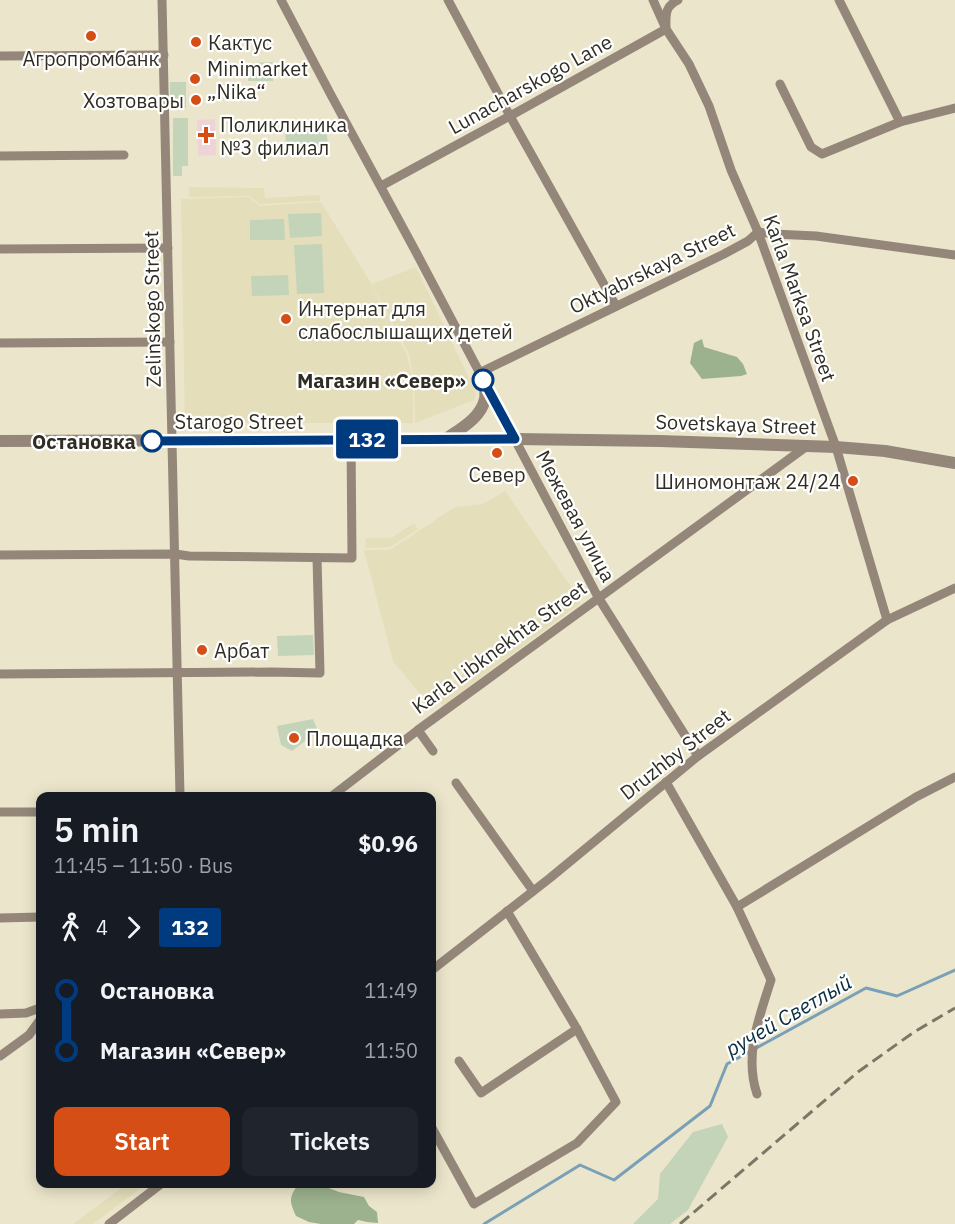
<!DOCTYPE html>
<html lang="en">
<head>
<meta charset="utf-8">
<style>
  body { margin:0; font-family:"IBM Plex Sans",sans-serif; background:#20242c; color:#f1f3f6; height:100vh; display:flex; flex-direction:column; font-size:22px; white-space:nowrap }
  * { box-sizing:border-box; margin:0 }
  p { font-size:20px; color:#9ea1a6 }
  .icon { flex:none; width:33px; height:33px; fill:none; stroke:currentColor; stroke-width:2; stroke-linecap:round; stroke-linejoin:round }
  .map { position:relative; flex:1; overflow:hidden }
  .side { position:absolute; left:36px; top:792px; width:400px; height:396px; display:flex; flex-direction:column; background:#171b24; border-radius:12px; box-shadow:0 3px 15px #0003 }
  .side>* { flex:none }
  .badge { padding:0 12px; border-radius:4px; font-size:21px; line-height:39px }
  .map>.badge { position:absolute; translate:-50% -50%; box-shadow:0 0 0 3px #fff }
  .legs { display:flex; align-items:center; gap:9px; height:66px; padding:0 18px; font-size:20px }
  .legs p { margin-inline-start:auto }
  .summary { display:flex; align-items:center; justify-content:space-between; height:102px; padding:0 18px }
  h1 { font-size:33px; font-weight:600; line-height:45px }
  .action { display:flex; gap:12px; margin-top:auto; padding:12px 18px }
  .action a { flex:1; height:69px; border-radius:12px; background:#d44e15; color:#fff; font-size:24px; font-weight:600; line-height:69px; text-align:center }
  .action a+a { background:#20242c; color:#f1f3f6 }
  ul { padding:0 18px; list-style:none }
  li { display:flex; align-items:center; gap:21px; height:60px; font-size:22px }
  li i { display:grid; place-items:center; width:9px; height:100%; margin:0 8px; background:currentColor }
  li i::after { content:''; width:15px; height:15px; margin:-8px; border:4px solid; border-radius:50%; background:#171b24 }
  li p { margin-inline-start:auto }
  li:first-child i { background:linear-gradient(#0000 50%,currentColor 0) }
  li:last-child i { background:linear-gradient(currentColor 50%,#0000 0) }
  .map>svg:first-child { display:block }
</style>
</head>
<body>
<div class="map">
<svg width="955" height="1224" viewBox="0 0 955 1224">
  <rect width="100%" height="100%" fill="#ebe6cb"/>
  <g fill="#e4debb">
    <path d="M189,187L264,188L265,198L320,195V201L260,204L249,196L189,197Z"/>
    <path d="M248,197L260,206L321,202L371,283L407,355L413,380V423H185L181,199Z"/>
    <path d="M416,267L476,393L474,400L415,423L414,381L409,354L372,284Z"/>
    <path d="M505,491L572,588L429,694H420L393,661L364,550H390L455,507L483,504Z"/>
    <path d="M414,523L418,529L390,547L365,548L366,538H391Z"/>
    <path d="M573,592L581,603L443,706L435,695Z"/>
    <path d="M127,1184H146L93,1224H73Z"/>
  </g>
  <path fill="#eed3d7" d="M215,119L216,155L198,156L197,120Z"/>
  <g fill="#c3d4b8">
    <path d="M273,62V81H248V63Z"/>
    <rect x="170" y="82" width="16" height="26"/>
    <path d="M173,118H188V166H182V176H173Z"/>
    <path d="M326,126L328,146L286,148L285,128Z"/>
    <path d="M321,213L322,236L290,238L288,214Z"/>
    <path d="M284,219L285,240H250V220Z"/>
    <path d="M322,244L324,293L297,294L294,245Z"/>
    <path d="M288,275L289,295L252,296L251,276Z"/>
    <path d="M313,635L314,655L278,656L277,636Z"/>
    <path d="M313,719L318,731L292,751L281,745L277,726Z"/>
    <path d="M722,1124L728,1137L688,1210L670,1224H633L658,1199L660,1174L693,1132Z"/>
  </g>
  <g fill="#9cb18e">
    <path d="M702,339L704,347L737,357L743,364L747,374L741,376L702,379L690,363L694,343Z"/>
    <path d="M306,1184H318L339,1192L364,1197L369,1206L377,1212L378,1223L367,1222L358,1220L354,1224H321L309,1222L296,1216C290,1202 288,1198 298,1185Z"/>
  </g>
  <g fill="none" stroke-linecap="round" stroke-linejoin="round">
    <path stroke="#7aa0b8" stroke-width="3" d="M484,1224L580,1165L614,1180L710,1106L727,1064L866,988L897,996L955,970"/>
    <g stroke="#94877a" stroke-width="9">
      <path d="M162,0L180,796"/>
      <path d="M281,0L331,95L417,254L598,597L698,756"/>
      <path d="M448,0L510,116L616,306"/>
      <path d="M653,0L666,29L689,64L709,106L731,170L758,232L836,447L887,620"/>
      <path d="M839,0L900,122"/>
      <path d="M0,56L164,55"/>
      <path d="M780,84L811,147L822,154L900,122L955,108"/>
      <path d="M0,156L124,155"/>
      <path d="M381,186L510,116L666,29C666,15 664,7 678,0"/>
      <path d="M0,249L168,248"/>
      <path d="M0,343L170,342"/>
      <path d="M479,373L724,254L748,241L758,232L774,234L816,236L955,255"/>
      <path d="M0,555L175,554L189,556L352,558L351,439"/>
      <path d="M0,674L271,672L320,673L317,558"/>
      <path d="M418,730L433,751"/>
      <path d="M666,782L737,907L771,980C759,1018 744,1055 757,1094"/>
      <path d="M456,783L533,891"/>
      <path d="M332,796L418,730L807,446"/>
      <path d="M0,812H40"/>
      <path d="M737,907L916,797L955,777"/>
      <path d="M0,918L40,917"/>
      <path d="M432,970L550,878L698,756L887,620L955,588"/>
      <path d="M0,1014L26,1013L40,1008"/>
      <path d="M0,1056L29,1035L40,1020"/>
      <path d="M459,1061L481,1093L577,1029"/>
      <path d="M432,1128L474,1204L577,1143L616,1102L577,1029L507,911"/>
      <path d="M109,1224L161,1184"/>
    </g>
    <g stroke="#94877a" stroke-width="12">
      <path d="M446,439C460,429 481,418 485,399C486,394 485,389 485,384"/>
      <path d="M0,441L515,439L660,441L836,447L885,451L955,463"/>
    </g>
    <path stroke="#7b7767" stroke-width="3" stroke-dasharray="12 6" stroke-linecap="butt" d="M680,1224L858,1072L914,1032L955,1008"/>
  </g>
  <g fill="none" stroke-linecap="round" stroke-linejoin="round">
    <defs>
      <path id="line-1" d="M152,441L515,439L483,380"/>
    </defs>
    <use href="#line-1" stroke="#fff" stroke-width="14"/>
    <use href="#line-1" stroke="#003b80" stroke-width="9"/>
  </g>
  <g fill="#d44e15" stroke="#fff" stroke-width="2">
    <circle cx="91" cy="36" r="6"/>
    <circle cx="196" cy="42" r="6"/>
    <circle cx="195" cy="79" r="6"/>
    <circle cx="196" cy="100" r="6"/>
    <path d="M203 126h6v6h6v6h-6v6h-6v-6h-6v-6h6z"/>
    <circle cx="286" cy="319" r="6"/>
    <circle cx="497" cy="453" r="6"/>
    <circle cx="853" cy="481" r="6"/>
    <circle cx="202" cy="650" r="6"/>
    <circle cx="294" cy="738" r="6"/>
  </g>
  <g fill="#fff" stroke="#003b80" stroke-width="3">
    <circle cx="483" cy="380" r="10"/>
    <circle cx="152" cy="441" r="10"/>
  </g>
  <g text-anchor="middle" dominant-baseline="central" stroke-width="4.5" stroke-linejoin="round" paint-order="stroke">
    <g font-size="20" fill="#302e24" stroke="#fff" text-anchor="start">
      <text x="208" y="42">Кактус</text>
      <text x="91" y="58" text-anchor="middle">Агропромбанк</text>
      <text x="207" y="68">Minimarket<tspan x="207" dy="23">„Nika“</tspan></text>
      <text x="184" y="100" text-anchor="end">Хозтовары</text>
      <text x="220" y="124">Поликлиника<tspan x="220" dy="23">№3 филиал</tspan></text>
      <text x="298" y="308">Интернат для<tspan x="298" dy="23">слабослышащих детей</tspan></text>
      <text x="497" y="474" text-anchor="middle">Север</text>
      <text x="841" y="481" text-anchor="end">Шиномонтаж 24/24</text>
      <text x="214" y="650">Арбат</text>
      <text x="306" y="738">Площадка</text>
    </g>
    <g font-size="20" fill="#302e24" stroke="#fff">
      <text transform="translate(530 84) rotate(-29)">Lunacharskogo Lane</text>
      <text transform="translate(652 268) rotate(-26)">Oktyabrskaya Street</text>
      <text transform="translate(800 298) rotate(70)">Karla Marksa Street</text>
      <text transform="translate(152 309) rotate(-91)">Zelinskogo Street</text>
      <text x="239" y="421">Starogo Street</text>
      <text transform="translate(736 424) rotate(2)">Sovetskaya Street</text>
      <text transform="translate(576 516) rotate(62)">Межевая улица</text>
      <text transform="translate(499 647) rotate(-36)">Karla Libknekhta Street</text>
      <text transform="translate(675 754) rotate(-38)">Druzhby Street</text>
    </g>
    <g font-size="20" font-weight="bold" fill="#302e24" stroke="#fff" text-anchor="end">
      <text x="466" y="380">Магазин «Север»</text>
      <text x="136" y="441">Остановка</text>
    </g>
    <g font-size="21" font-style="italic" fill="#0b2d40" stroke="#fff">
      <text transform="translate(788 1015) rotate(-30)">ручей Светлый</text>
    </g>
  </g>
</svg>
<b class="badge" style="left:367px;top:439px;background:#003b80;color:#fff">132</b>
<section class="side">
<div class="summary"><div><h1>5 min</h1><p>11:45 – 11:50 · Bus</p></div><b>$0.96</b></div>
<div class="legs"><svg class="icon" aria-label="walk" viewBox="0 0 24 24"><circle cx="13" cy="4" r="2"/><path d="M13 8l-2 6 4 7M11 14l-3 7M7 12l3-4h3l4 4"/></svg>4<svg class="icon" aria-label="forward" viewBox="0 0 24 24"><path d="M9 5l7 7-7 7"/></svg><b class="badge" style="background:#003b80;color:#fff">132</b></div>
<ul>
<li><i style="color:#003b80"></i><b>Остановка</b><p>11:49</p></li>
<li><i style="color:#003b80"></i><b>Магазин «Север»</b><p>11:50</p></li>
</ul>
<div class="action"><a>Start</a><a>Tickets</a></div>
</section>
</div>
</body>
</html>
